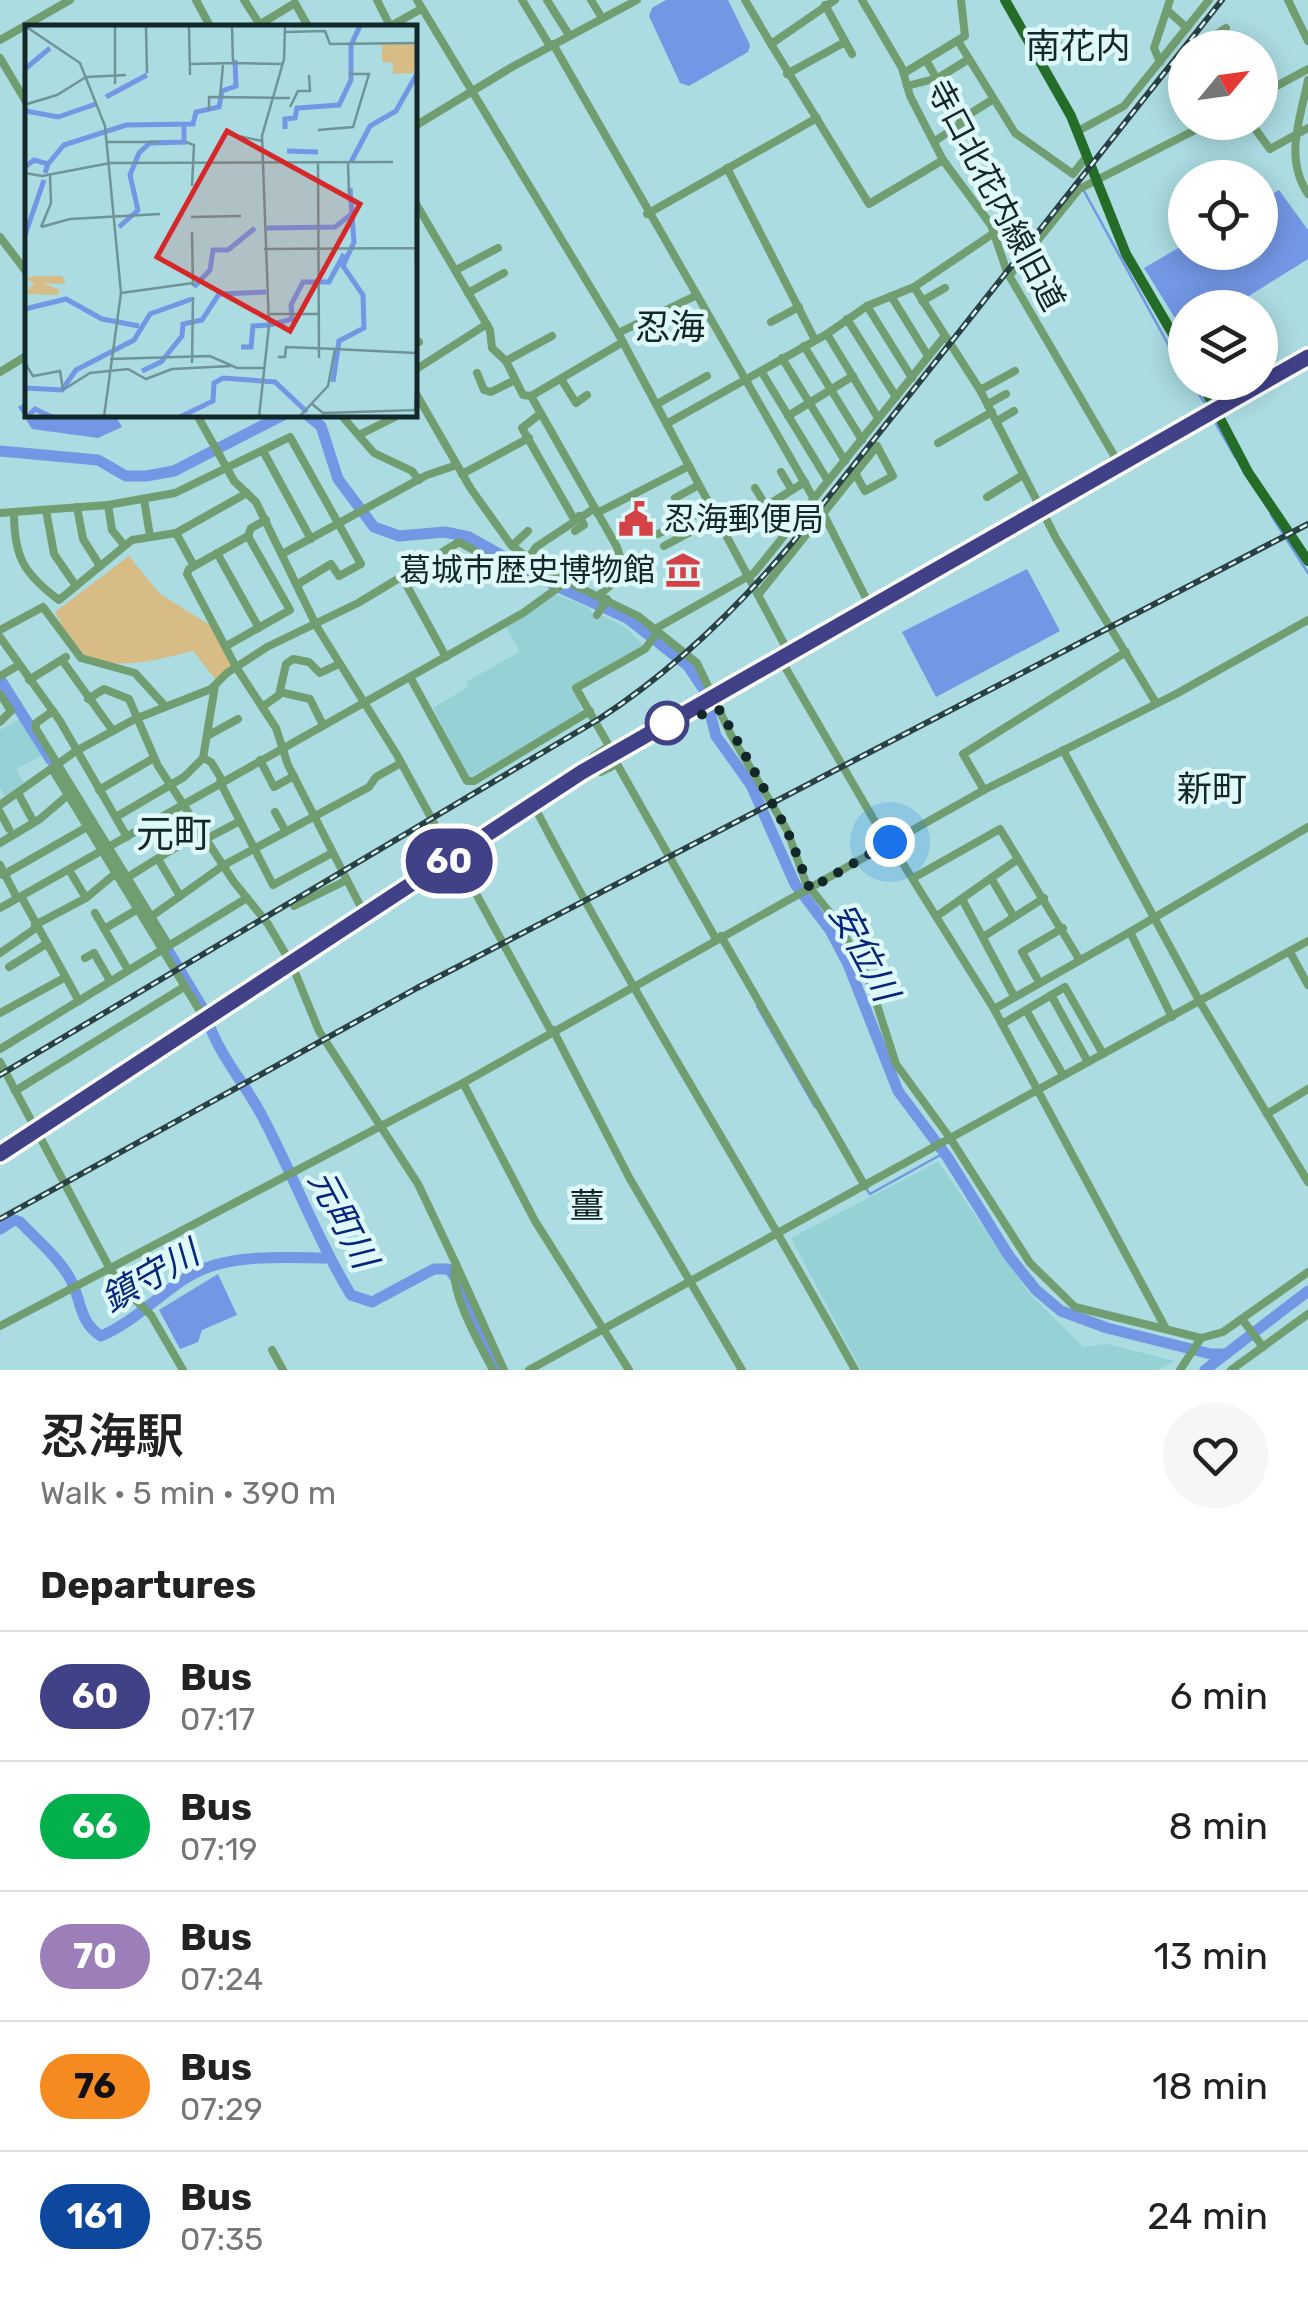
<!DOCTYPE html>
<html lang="en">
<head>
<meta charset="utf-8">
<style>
  body { margin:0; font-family:Rubik,"Noto Sans JP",sans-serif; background:#f6f6f6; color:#222; height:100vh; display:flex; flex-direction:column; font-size:38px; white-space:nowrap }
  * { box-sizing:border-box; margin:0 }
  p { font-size:32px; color:#767676 }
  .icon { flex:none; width:55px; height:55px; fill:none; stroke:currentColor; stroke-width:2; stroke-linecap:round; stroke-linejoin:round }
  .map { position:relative; height:1370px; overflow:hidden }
  .sheet { display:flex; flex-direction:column; background:#fff; flex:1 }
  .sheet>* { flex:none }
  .badge { padding:0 20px; border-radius:32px; font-size:35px; line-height:65px }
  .needle { width:65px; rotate:61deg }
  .tools { position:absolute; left:1168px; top:30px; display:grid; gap:20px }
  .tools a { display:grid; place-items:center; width:110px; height:110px; border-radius:50%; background:#fff; box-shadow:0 5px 25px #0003; font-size:50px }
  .you { position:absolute; width:50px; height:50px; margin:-25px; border:8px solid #fff; border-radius:50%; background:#1a73e8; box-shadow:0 0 0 15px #1a73e833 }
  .map>.badge { position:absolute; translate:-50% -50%; box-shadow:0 0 0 5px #fff }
  h2 { padding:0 40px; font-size:38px; line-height:90px }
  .round { display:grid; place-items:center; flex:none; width:105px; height:105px; border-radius:52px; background:#f6f6f6 }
  .summary { display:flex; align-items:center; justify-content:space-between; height:170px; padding:0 40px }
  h1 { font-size:48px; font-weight:600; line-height:75px }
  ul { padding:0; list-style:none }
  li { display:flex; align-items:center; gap:30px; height:130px; padding:0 40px; border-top:2px solid #e0e0e0 }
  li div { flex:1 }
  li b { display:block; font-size:38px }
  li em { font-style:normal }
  li .badge { min-width:110px; font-weight:700; text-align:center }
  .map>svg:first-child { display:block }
</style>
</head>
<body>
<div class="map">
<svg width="1308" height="1370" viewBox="0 0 1308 1370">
  <rect width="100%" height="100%" fill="#aadce1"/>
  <g fill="#96d1d6">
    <path d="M555,594L587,607L598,619L603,616L625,627L644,646L574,688L582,712L469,778L433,708L468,687L466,682L520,652L506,627Z"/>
    <path d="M23,717L46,754L16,769L24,783L5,796L0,788V730Z"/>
    <path d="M938,1162L1030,1294L1083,1347L1107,1344L1175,1361L1157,1370H861L791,1238Z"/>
  </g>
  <path fill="#d8bc85" d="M129,556L160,594L213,627L232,666L216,680L193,651C161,659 98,677 74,646C66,636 61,623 55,612Z"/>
  <g fill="#7297e4">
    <path d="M666,0H728L750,45L748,52L689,86L680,83L649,16L652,8Z"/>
    <path d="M1279,190L1308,230V259L1231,307L1185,308V334L1144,268L1185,244V252H1260V201Z"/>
    <path d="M27,402L28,415H115L122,427L98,438L32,429L18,407Z"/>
    <path d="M1027,569L1060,631L936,697L902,632Z"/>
    <path d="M218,1274L237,1315L202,1330L198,1342L180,1349L159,1310Z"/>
  </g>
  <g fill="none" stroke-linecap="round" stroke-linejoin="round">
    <g stroke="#7297e4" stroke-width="2.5">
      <path d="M1084,191L1185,375"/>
      <path d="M1191,382L1204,402"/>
      <path d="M1216,424L1235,457"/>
      <path d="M1271,515L1308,573"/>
      <path d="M757,1006L815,1107"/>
      <path d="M867,1190L870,1194L944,1153"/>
    </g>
    <g stroke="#7297e4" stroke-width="11">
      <path d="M307,415L321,426L338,479L374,527L399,536L445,532L469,537L554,585L627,618L688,666L704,690L716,736L751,785L795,884L830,930L848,964L898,1091L948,1158L1009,1256L1036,1290L1061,1311L1107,1328L1211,1354H1224"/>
      <path d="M0,451L98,460L126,476H146L174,471L283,415"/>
      <path d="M0,679L51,760"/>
      <path d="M160,937L205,1012"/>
      <path d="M210,1027C223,1060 245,1084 261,1114C293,1174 316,1237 351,1295L372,1302L434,1269H448C461,1277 486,1349 497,1370"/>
      <path d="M0,1229L14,1220L20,1222C36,1239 56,1255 68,1275C82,1296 77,1321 101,1336C140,1320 172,1280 206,1268C243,1254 291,1258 330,1258"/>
      <path d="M1205,1370L1308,1291"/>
    </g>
    <g stroke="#719e71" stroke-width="8">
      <path d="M196,0L211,28"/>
      <path d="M244,0L262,28"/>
      <path d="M377,0L390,26"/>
      <path d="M417,0L618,333L790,655"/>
      <path d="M522,0L550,46"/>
      <path d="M547,0L569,35"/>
      <path d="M591,0L602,18"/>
      <path d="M745,0L771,44"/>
      <path d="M835,0L771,44L869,204L943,160"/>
      <path d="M862,0L902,68L910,96L943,160L991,225L1007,272L1119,464"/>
      <path d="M1288,0L1308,41"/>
      <path d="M825,5L852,54"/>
      <path d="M1167,10L1187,28"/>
      <path d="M254,28L295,3L309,28"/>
      <path d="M387,28L421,9"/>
      <path d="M0,40L70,0"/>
      <path d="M958,41L1015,133L1073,174L1087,156"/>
      <path d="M553,44L814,499"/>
      <path d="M1217,48L1212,37L1226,28"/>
      <path d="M0,58L28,105"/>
      <path d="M1038,58L1060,46"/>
      <path d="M926,60L962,123L935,141"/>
      <path d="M1160,62L1154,48L1170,0"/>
      <path d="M904,73L965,36L961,0"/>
      <path d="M787,74L845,42"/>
      <path d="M1308,80C1300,120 1284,158 1308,194"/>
      <path d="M907,86L938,78L969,59"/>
      <path d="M1260,95L1308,69"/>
      <path d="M960,120L992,100"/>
      <path d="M1250,122L1270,149L1308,128"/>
      <path d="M415,126L512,67L637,0"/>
      <path d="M1078,131L1124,106L1209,0"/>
      <path d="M727,168L815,340"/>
      <path d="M415,202L490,330L492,348L506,361L523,395L531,396L617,547L625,573L598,596"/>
      <path d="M647,214L817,118"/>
      <path d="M0,237L28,274"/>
      <path d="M456,270L498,248"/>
      <path d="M1009,276L1079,189L1211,122"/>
      <path d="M914,287L980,390L1057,540L1156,703"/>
      <path d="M468,293L504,273"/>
      <path d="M891,296L928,356"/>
      <path d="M922,301L945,288"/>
      <path d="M867,306L912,378"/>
      <path d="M847,319L896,397"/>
      <path d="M771,322L799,307"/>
      <path d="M618,333L695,296"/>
      <path d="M827,334L878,418"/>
      <path d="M415,344L419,342"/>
      <path d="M804,346L862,440"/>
      <path d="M782,358L845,461"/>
      <path d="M506,361L552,336"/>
      <path d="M415,370L487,324"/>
      <path d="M761,371L828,481"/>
      <path d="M0,372L28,355"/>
      <path d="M477,373L484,390L491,392L515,380"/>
      <path d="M561,379L576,403L587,395"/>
      <path d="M980,390L1015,371"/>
      <path d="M415,392L471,489L511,545L547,572L638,616L697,663L731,735L787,830L806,883L838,923L869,980L896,1064L950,1138L1030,1263L1075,1307L1201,1338L1223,1332L1308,1272"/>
      <path d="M531,396L623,342"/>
      <path d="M657,404L707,376"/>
      <path d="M988,404L1006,394"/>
      <path d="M540,414L522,428L574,519"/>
      <path d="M197,415L234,481L256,502L317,627L397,755L453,858"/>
      <path d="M341,415L374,453L412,471L419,480"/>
      <path d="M788,416L853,376"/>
      <path d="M997,421L1014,411"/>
      <path d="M668,423L827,334L867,306L914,287L994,233"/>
      <path d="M359,435L395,417"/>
      <path d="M938,443L992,412"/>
      <path d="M263,451L311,539"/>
      <path d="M781,472L792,490"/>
      <path d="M462,474L529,438"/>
      <path d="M755,488L766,506"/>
      <path d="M987,497L1023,475"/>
      <path d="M675,498L699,485"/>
      <path d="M144,499L150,536"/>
      <path d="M108,505L112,530L124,545"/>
      <path d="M77,507L83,539L100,566"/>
      <path d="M46,510L54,554L76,586"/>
      <path d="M0,513L108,505L175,493L290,437L361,564L339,576L331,564L298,584"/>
      <path d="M14,513C14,557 24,574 59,600L132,540L176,533L247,493"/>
      <path d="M597,513L689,466"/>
      <path d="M823,513L871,608"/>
      <path d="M266,520L251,528L248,536L189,569L187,574L236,667L276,728L288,765L365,915"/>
      <path d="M575,531L584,525L579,516"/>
      <path d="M724,532L805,482"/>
      <path d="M176,533L194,566"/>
      <path d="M658,534L711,507"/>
      <path d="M512,546L528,531"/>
      <path d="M664,546L717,518"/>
      <path d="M217,553L259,628"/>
      <path d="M284,553L427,475L457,465"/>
      <path d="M402,577L446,657"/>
      <path d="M758,595L877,446L893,476L865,491L855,473"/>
      <path d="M597,615L607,599"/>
      <path d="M655,629L754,573L944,337"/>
      <path d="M0,630L43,607L81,658L135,673L165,706"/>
      <path d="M658,631L645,649L576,688L609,746L592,757L588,769L601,772L617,764L716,939"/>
      <path d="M0,637L60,721L127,837"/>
      <path d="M228,645L290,610L248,536"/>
      <path d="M62,660L113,731"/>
      <path d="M781,660L888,844"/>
      <path d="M0,676L19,665"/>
      <path d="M410,677L467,781H474L590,711"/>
      <path d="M29,680L66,657"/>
      <path d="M280,692L310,699L323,725"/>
      <path d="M0,694L11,711L0,722"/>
      <path d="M88,699L104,689L129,699L158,766L234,882L268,924L292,965L319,1031L418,1184L456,1264C446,1286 481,1347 493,1370"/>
      <path d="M262,707L279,695L286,664L293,659L309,662L320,673L339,664"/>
      <path d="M53,711L36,723V729L168,944"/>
      <path d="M209,735L238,719"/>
      <path d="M1063,750L1200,1002L1308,1182"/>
      <path d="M203,758L211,762L222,780"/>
      <path d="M260,760L274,787L294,776"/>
      <path d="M52,769L206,1021"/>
      <path d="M220,782L273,885L332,853"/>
      <path d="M99,790L154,758"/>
      <path d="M984,790L963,754L1126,652"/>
      <path d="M19,795L31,817"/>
      <path d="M533,804C633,996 750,1179 855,1370"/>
      <path d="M0,805L76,751L135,719L211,689L227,673L267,647L358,603L459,542L517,574L536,547L595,508"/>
      <path d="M0,812L9,829"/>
      <path d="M275,812L286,832"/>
      <path d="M116,817L184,777L203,758L215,686"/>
      <path d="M206,839L240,821"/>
      <path d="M0,843L40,819L68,795"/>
      <path d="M890,843L994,1009L1165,1327"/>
      <path d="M456,857L551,1031"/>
      <path d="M158,859L180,896"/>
      <path d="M0,865L17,898"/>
      <path d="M69,870L86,898"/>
      <path d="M3,875L87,827"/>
      <path d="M128,877L202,831"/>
      <path d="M915,877L1000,829L1079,959"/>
      <path d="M991,878L1014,917"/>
      <path d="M22,898L79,1001"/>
      <path d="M962,899L1014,996"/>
      <path d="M294,906L347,880"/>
      <path d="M0,908L523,613L566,582"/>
      <path d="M95,913L127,968"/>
      <path d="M152,916L224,865L369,787L376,777L401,763"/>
      <path d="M937,916L1018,859"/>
      <path d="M35,925L86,898L116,873"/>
      <path d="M104,929L138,909"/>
      <path d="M721,936L865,1186"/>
      <path d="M983,937L1044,898"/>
      <path d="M1290,952L1308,985"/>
      <path d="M0,953L36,928"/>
      <path d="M85,958L94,953L109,979"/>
      <path d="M9,967L46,944"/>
      <path d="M1039,982L1022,952L1063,928"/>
      <path d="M1051,995L1088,1062"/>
      <path d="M994,1009L1130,932"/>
      <path d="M1026,1010L1063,1075"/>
      <path d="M0,1013L64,978"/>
      <path d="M1172,1017L1130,932L1308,827"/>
      <path d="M1002,1024L1065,987L1103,1054"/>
      <path d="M553,1030L630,1179L742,1370"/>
      <path d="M0,1049L247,898"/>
      <path d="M0,1062L109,1267L121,1286L151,1315L183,1370"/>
      <path d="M463,1083L535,1221L629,1370"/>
      <path d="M15,1091L184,987"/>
      <path d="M1267,1114L1308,1089"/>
      <path d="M456,1264L504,1370"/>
      <path d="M1242,1319L1263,1347"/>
      <path d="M0,1326L463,1083L984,790L1176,694L1308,620"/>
      <path d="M272,1350L283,1370"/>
      <path d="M529,1370L1308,941"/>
      <path d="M1180,1370L1201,1338"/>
      <path d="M1231,1370L1308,1314"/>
    </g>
    <g stroke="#256c28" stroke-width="10">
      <path d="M1005,0L1071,116L1126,254L1185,355"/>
      <path d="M1201,382L1248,472L1308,561"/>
    </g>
    <path stroke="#19561d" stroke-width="11" d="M0,1154L581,772L1308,357"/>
    <defs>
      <g id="rail">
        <path d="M0,1075L599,719C674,670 735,611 792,543L1222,0"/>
        <path d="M0,1219L417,988L1308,524"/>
      </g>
    </defs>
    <use href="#rail" stroke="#294144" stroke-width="6"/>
    <use href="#rail" stroke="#dff8fa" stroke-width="2.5" stroke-dasharray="8" stroke-linecap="butt"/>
  </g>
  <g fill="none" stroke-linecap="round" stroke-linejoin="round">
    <defs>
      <path id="line" d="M0,1154L582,772L1308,357"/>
    </defs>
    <use href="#line" stroke="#fff" stroke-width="22"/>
    <use href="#line" stroke="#414188" stroke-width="15"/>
    <path stroke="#132729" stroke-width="10" stroke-dasharray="0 18" d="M667,723L720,710L787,830L810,889L890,842"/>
  </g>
  <defs>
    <symbol id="civic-bare" viewBox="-9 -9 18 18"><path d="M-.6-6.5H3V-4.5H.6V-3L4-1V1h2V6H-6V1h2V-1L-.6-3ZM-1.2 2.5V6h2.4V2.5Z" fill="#d34345" stroke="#dff8fa" stroke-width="2.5" paint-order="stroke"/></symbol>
    <symbol id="museum-bare" viewBox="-9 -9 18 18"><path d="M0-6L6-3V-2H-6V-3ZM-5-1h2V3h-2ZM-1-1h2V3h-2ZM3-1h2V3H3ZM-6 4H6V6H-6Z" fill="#d34345" stroke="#dff8fa" stroke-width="2.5" paint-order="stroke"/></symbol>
  </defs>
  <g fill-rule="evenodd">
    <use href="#civic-bare" x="611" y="494" width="50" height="50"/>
    <use href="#museum-bare" x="658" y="545" width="50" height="50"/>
  </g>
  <circle fill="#fff" stroke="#414188" stroke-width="5" cx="667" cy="723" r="20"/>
  <g text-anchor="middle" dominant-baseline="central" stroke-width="9" stroke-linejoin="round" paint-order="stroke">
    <g font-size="32" fill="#132729" stroke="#dff8fa">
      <text transform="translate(996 195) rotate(62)">寺口北花内線旧道</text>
    </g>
    <g font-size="32" fill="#132729" stroke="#dff8fa" text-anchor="start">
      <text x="664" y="519">忍海郵便局</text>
      <text x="655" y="570" text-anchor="end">葛城市歴史博物館</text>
    </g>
    <g font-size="35" fill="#132729" stroke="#dff8fa">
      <text x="1078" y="46">南花内</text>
      <text x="670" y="327">忍海</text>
      <text x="1212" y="789">新町</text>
      <text x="587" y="1206">薑</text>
    </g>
    <g font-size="35" font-style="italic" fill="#06257c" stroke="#dff8fa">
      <text transform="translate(864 952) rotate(62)">安位川</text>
      <text transform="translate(343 1219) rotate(62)">元町川</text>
      <text transform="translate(150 1276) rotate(-30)">鎮守川</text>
    </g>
    <g font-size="38" fill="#132729" stroke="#dff8fa">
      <text x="174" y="834">元町</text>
    </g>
  </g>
  <g transform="translate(25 25)">
    <rect width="392" height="392" fill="#aadce1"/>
    <path d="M357,18L392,19L389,48L368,49V38L357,37ZM10,251H37L41,259L18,258L35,265L32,270L0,269L9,258L0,254Z" fill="#d8bc85"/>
    <path fill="none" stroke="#7297e4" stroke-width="5" d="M0,44L25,23M81,72L122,50M1,86L33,92L71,79M260,104V94L270,93L272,83L314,80L326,55V20L335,1M262,126L293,127M326,137L345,101L371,86L393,47M23,139L39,120L101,100L168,99L171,87L194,82L197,66L211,61L210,35M0,142L9,135L23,139L20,148M94,202L113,185L105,150L114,128L125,118L159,117V101M242,203L310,202L329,187M0,210L19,155M169,262L185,245L188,225H203L230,203M0,284L41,274L77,294L114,301M245,300L267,294L266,280L278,257H304L319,229M216,322H226L228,301L243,300M117,346L136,337L157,311L158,299L177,295L194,269L241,267M308,357L314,316L339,303L338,270L318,241L329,217L325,163M0,363L37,365L51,345L109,315L125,289L167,274M2,392L10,384L27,392M155,392L188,376L189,358L198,353L250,357L282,387"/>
    <path fill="none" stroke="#6e9497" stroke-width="2.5" d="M0,1L55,38L80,101L96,268L79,392M90,1V59M121,1L122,48M164,1L165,50M261,7L300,6L305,19L393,18M208,38L257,39M166,39L208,38L207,1M0,52V132M195,72L198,40M2,79L32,70L61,52L101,50M265,82L273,66H285L284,50M184,85V72L265,73M293,105L328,102L344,49H324M199,108L237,116M82,117H134M161,117L169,120L167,161M293,136L294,333M323,138L324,169M0,148L17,151L85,138L368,137M391,180V235M166,192L216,191M16,202L45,194L135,189M16,202L26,178L25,150M167,207L168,261M239,224L391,223M96,268L168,258M245,289H293M310,324L390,328M253,332H260L261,322L310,324L303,361L274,392M85,334L185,331L212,343H239M0,338L8,351L35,346L38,365L65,348L103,344L121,354L147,344L206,341M167,338L168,272M286,378L298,388L393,385M390,386L393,328M234,392L244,301L237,111L259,34L260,1"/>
    <path fill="#d62828" fill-opacity="0.15" stroke="#d62828" stroke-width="5" d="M202,106L335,179L265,306L132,232Z"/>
    <rect width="392" height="392" fill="none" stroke="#132729" stroke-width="5"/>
  </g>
</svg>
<div class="tools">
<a><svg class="needle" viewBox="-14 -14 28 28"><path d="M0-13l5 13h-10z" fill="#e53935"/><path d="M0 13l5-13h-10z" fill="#767676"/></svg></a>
<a><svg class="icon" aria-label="locate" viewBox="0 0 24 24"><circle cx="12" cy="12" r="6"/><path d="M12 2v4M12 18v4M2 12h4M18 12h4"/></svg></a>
<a><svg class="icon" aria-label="layers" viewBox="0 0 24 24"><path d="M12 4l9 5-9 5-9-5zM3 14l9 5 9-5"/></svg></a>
</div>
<div class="you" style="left:890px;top:842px"></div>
<b class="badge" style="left:449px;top:861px;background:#414188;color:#fff">60</b>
</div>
<section class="sheet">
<div class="summary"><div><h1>忍海駅</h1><p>Walk · 5 min · 390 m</p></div><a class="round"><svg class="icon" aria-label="heart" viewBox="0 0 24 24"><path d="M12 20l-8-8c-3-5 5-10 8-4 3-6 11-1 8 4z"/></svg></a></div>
<h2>Departures</h2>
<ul>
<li><span class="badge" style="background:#414188;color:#fff">60</span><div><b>Bus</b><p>07:17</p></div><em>6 min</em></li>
<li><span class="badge" style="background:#04b04c;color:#fff">66</span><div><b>Bus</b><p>07:19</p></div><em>8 min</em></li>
<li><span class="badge" style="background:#9c7eb9;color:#fff">70</span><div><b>Bus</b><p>07:24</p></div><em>13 min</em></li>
<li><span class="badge" style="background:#f58a20;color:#111">76</span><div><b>Bus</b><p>07:29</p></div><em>18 min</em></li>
<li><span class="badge" style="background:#0e479e;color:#fff">161</span><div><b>Bus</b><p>07:35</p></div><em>24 min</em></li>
</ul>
</section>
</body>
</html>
